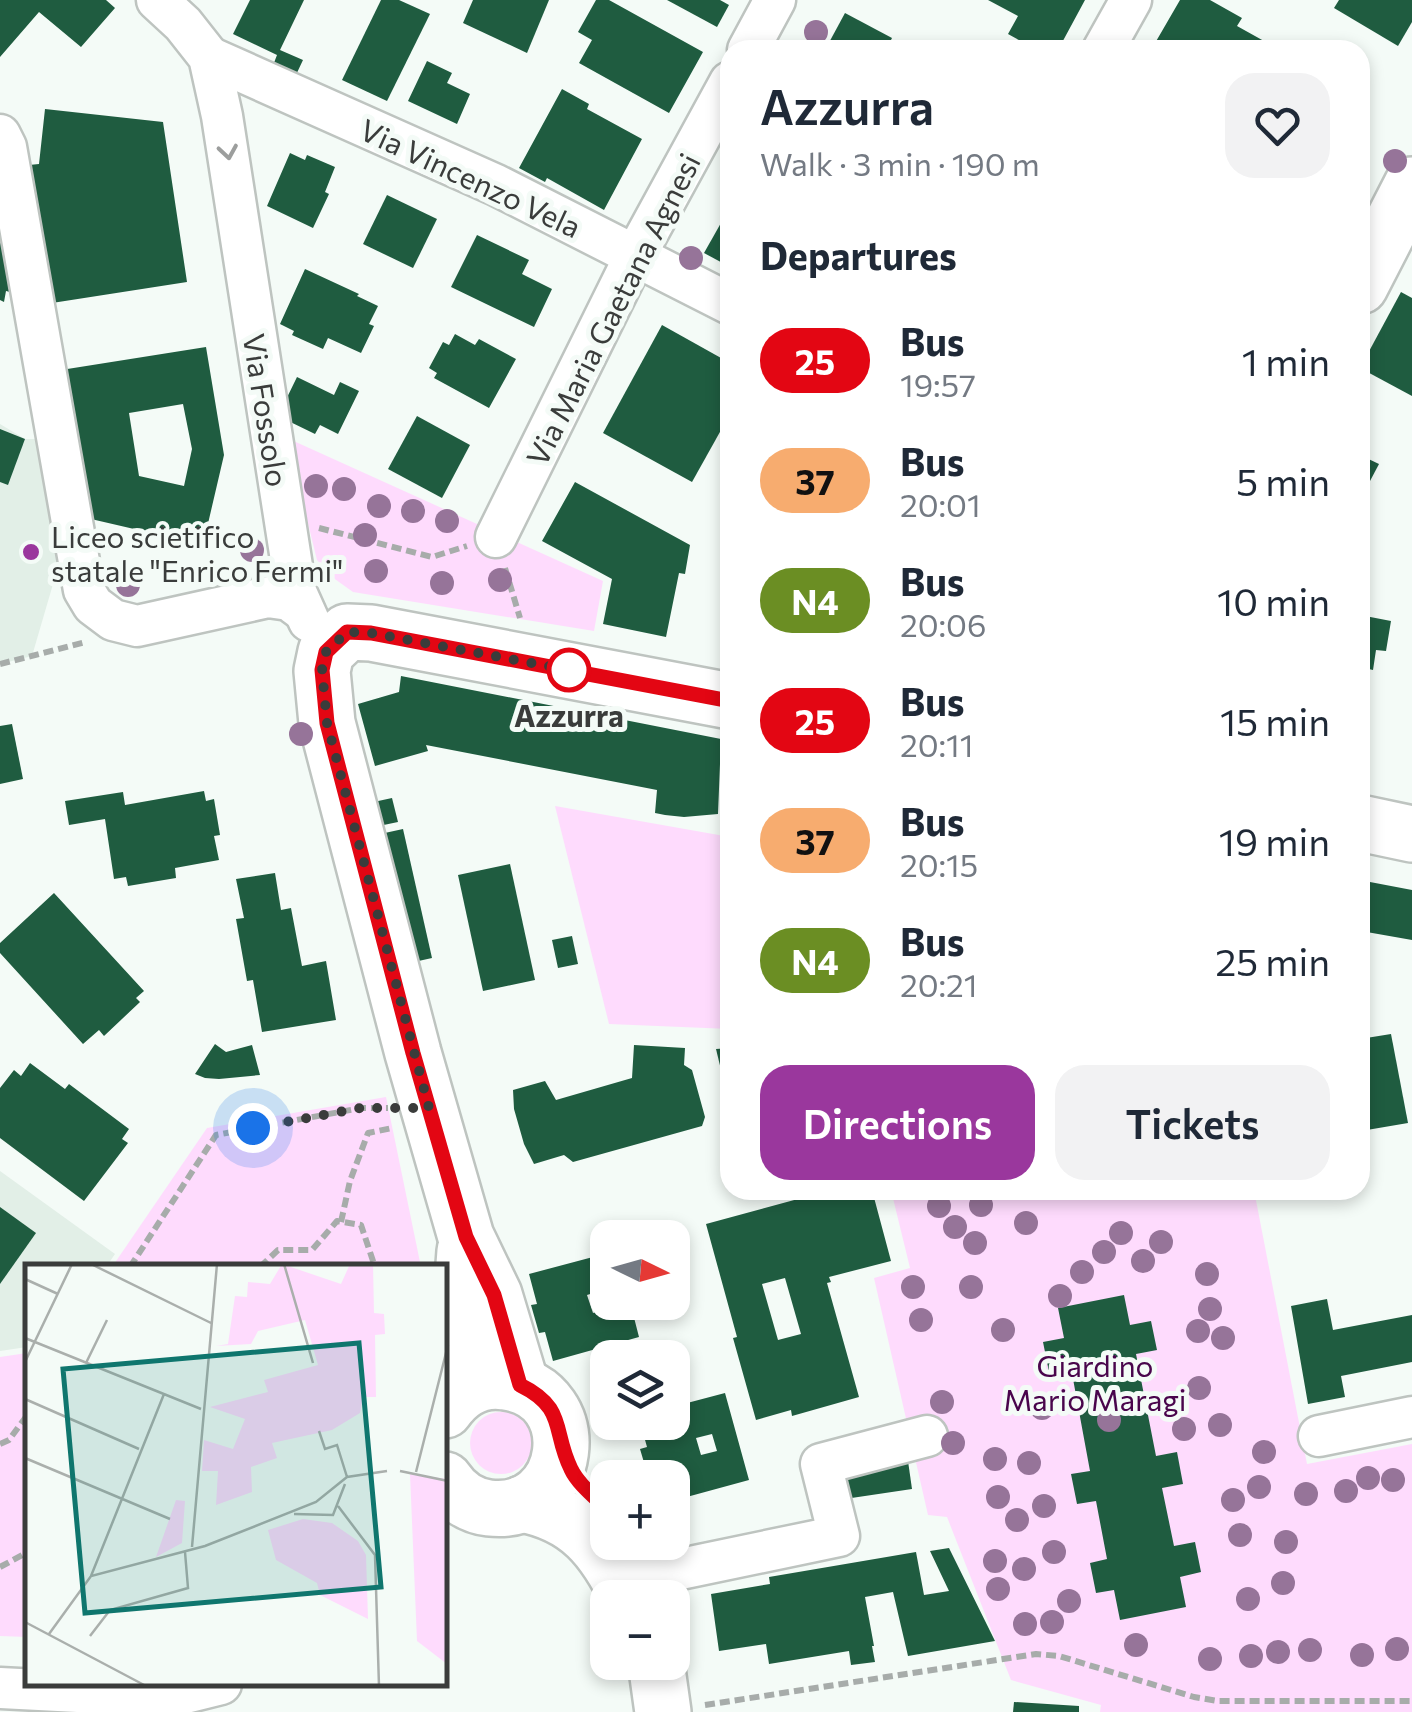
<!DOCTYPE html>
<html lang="en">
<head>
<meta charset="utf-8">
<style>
  body { margin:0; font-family:Commissioner,sans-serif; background:#f2f2f3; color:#1f2937; height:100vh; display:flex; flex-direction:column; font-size:38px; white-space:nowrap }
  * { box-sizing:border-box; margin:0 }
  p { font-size:32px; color:#747a83 }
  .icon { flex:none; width:55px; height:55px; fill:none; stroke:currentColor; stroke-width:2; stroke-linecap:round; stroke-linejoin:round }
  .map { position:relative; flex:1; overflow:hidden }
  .side { position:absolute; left:720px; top:40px; width:650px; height:1160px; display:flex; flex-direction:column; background:#fff; border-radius:30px; box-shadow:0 5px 15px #0003 }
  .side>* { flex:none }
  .badge { padding:0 20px; border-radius:32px; font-size:35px; line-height:65px }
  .needle { width:65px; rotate:95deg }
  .controls { position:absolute; left:590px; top:1220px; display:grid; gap:20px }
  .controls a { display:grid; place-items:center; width:100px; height:100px; border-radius:20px; background:#fff; box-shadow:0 5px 15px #0003; font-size:50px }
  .you { position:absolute; width:50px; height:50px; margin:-25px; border:8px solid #fff; border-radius:50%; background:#1a73e8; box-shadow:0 0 0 15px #1a73e833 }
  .map>.badge { position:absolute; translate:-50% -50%; box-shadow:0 0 0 5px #fff }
  h2 { padding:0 40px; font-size:38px; line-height:90px }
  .round { display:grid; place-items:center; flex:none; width:105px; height:105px; border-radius:30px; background:#f2f2f3 }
  .headline { display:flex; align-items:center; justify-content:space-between; height:170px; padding:0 40px }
  h1 { font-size:48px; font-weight:600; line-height:75px }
  .button { display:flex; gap:20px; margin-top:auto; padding:20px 40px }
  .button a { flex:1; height:115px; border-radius:30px; background:#9a379d; color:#fff; font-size:40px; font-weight:600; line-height:115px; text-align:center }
  .button a+a { background:#f2f2f3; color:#1f2937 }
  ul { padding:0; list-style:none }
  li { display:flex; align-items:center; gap:30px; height:120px; padding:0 40px }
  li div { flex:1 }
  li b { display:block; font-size:38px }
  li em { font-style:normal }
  li .badge { min-width:110px; font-weight:700; text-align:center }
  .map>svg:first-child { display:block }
</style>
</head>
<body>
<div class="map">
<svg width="1412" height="1712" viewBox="0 0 1412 1712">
  <rect width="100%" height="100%" fill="#f4fbf7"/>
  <g fill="#e2efe7">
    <path d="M0,424L25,439H57L72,519L32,656L0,664Z"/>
    <path d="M0,1171L115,1254L106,1267H28L27,1347L0,1351Z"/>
  </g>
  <g fill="#fedbfd">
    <path d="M287,438L603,581L594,631L353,592L332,577L317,560Z"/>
    <path d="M555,806L730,837V1029L609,1024Z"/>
    <path d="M386,1097L421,1267H112L207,1128Z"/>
    <path d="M891,1190H1254L1307,1464L1412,1444V1712H1100L1101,1705L1011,1680L947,1517L928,1515L874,1278L910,1268Z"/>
    <path d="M27,1353H28L27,1637L0,1636V1357Z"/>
    <circle cx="501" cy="1443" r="31"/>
  </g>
  <g fill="#1f5c40" fill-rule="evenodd">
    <path d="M0,0H106L115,8L81,47L39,12L0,57Z"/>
    <path d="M250,0H304L280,50L303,60L295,77L272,68L277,55L233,34Z"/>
    <path d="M381,0H399L430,14L387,101L342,80Z"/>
    <path d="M473,0H549L527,53L463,23Z"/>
    <path d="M596,0H609L703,52L669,113L579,63L592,40L578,32Z"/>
    <path d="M667,0H720L729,5L717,27Z"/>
    <path d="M988,0H1085L1058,50H1037L1008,34L1018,16Z"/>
    <path d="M1180,0H1210L1242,18L1237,26L1280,50H1151Z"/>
    <path d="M1339,0H1412V22L1398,46L1334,8Z"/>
    <path d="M845,13L892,38L886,50H825Z"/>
    <path d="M427,61L452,73L447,83L470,94L457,124L408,101Z"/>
    <path d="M562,89L589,104L587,109L642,139L604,210L547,178L545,182L519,168Z"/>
    <path d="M45,109L163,122L187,282L52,303L29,165L39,164Z"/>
    <path d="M290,153L305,160L307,155L335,167L325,192L329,194L313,228L267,206Z"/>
    <path d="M387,195L437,219L413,268L363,244Z"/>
    <path d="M730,207V267L704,253Z"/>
    <path d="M0,214L18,294L6,291L4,302L0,300Z"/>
    <path d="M477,235L529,260L522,274L552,289L534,327L451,287Z"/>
    <path d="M305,269L359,294L357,296L378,306L369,324L374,326L361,353L328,338L323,349L292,335L294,331L280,324Z"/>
    <path d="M1401,292L1412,298V396L1360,368Z"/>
    <path d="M662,325L730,363V414L692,482L603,433Z"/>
    <path d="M455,334L475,345L479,339L516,359L489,408L434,378L437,373L429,368L443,342L449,345Z"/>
    <path d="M206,347L224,455L203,545L91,519L76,423H70L61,370ZM183,404L192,449L184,486L139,476L129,413Z"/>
    <path d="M297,377L334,395L340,382L359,391L338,434L320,425L315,434L278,416Z"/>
    <path d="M417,416L470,445L442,498L388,469Z"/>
    <path d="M0,429L25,439L8,485L0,482Z"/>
    <path d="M1360,455L1379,464L1360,500Z"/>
    <path d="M575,482L690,545L685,574L679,573L666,637L603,624L612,579L542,541Z"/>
    <path d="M1360,615L1391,621L1386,651L1376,650L1373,670L1360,667Z"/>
    <path d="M401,676L721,739L718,814L684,817L665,815L655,813L657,790L426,745L428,751L375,766L358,704L399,692Z"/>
    <path d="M12,724L23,779L0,784V726Z"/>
    <path d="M204,791L206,801L214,799L220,835L214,836L219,860L175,868L176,878L128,886L126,877L114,879L105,819L69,825L65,801L123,792L125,805Z"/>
    <path d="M392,798L398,822L374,827L369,803Z"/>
    <path d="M403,829L432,958L405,964L371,836Z"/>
    <path d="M510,864L535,980L483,991L458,875Z"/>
    <path d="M275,873L281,910L291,908L302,966L326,961L336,1020L262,1032L253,980L247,981L236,919L244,918L236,879Z"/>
    <path d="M1370,882L1412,890V940L1361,931Z"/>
    <path d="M54,893L144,991L136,998L140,1002L104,1036L99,1030L83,1044L0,953V943Z"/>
    <path d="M572,936L578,964L558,968L552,940Z"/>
    <path d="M1391,1034L1408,1123L1361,1131L1360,1039Z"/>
    <path d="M215,1044L226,1052L252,1045L260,1075L219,1079L205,1078L195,1074Z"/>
    <path d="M634,1045L685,1048L684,1065L692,1070L705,1117L702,1126L573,1162L564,1155L534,1164L524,1144L514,1109L513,1090L545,1081L556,1100L632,1078Z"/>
    <path d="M730,1048V1102L729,1103L716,1049Z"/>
    <path d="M30,1063L65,1089L69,1084L129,1129L122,1139L128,1143L84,1201L0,1138V1088L14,1070L21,1076Z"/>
    <path d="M831,1190H872L891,1261L829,1277L831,1282L827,1283L859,1397L792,1416L791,1410L756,1420L733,1338L737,1337L706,1224ZM785,1278L801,1334L778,1340L762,1284Z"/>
    <path d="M0,1207L36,1233L0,1284Z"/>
    <path d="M608,1253V1300L603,1290L587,1295L593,1313L609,1308L607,1302H630L639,1337L553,1361L545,1332L539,1333L531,1305L537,1304L529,1274Z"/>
    <path d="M1124,1295L1130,1325L1151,1321L1157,1350L1136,1354L1156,1456L1177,1452L1183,1484L1162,1488L1174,1546L1195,1542L1201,1572L1180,1577L1186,1607L1120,1620L1114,1590L1096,1593L1090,1563L1107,1559L1096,1501L1077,1504L1071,1474L1090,1471L1071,1368L1049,1372L1043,1342L1064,1338L1058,1308Z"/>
    <path d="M1327,1299L1333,1330L1412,1315V1362L1341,1376L1345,1397L1308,1404L1291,1306Z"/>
    <path d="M725,1393L749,1480L672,1501V1478H656L655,1474L648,1476L640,1449L647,1447L640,1422H672V1407ZM712,1434L717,1451L701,1455L696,1438Z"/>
    <path d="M908,1461L912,1489L838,1500L832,1467Z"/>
    <path d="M949,1548L995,1641L908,1656L893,1592L865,1597L874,1646H872L875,1662L851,1665L849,1651L769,1664L766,1644L719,1651L711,1594L770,1584L769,1577L916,1552L924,1595L949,1591L930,1551Z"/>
    <path d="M1014,1702L1079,1706V1712H1013Z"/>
  </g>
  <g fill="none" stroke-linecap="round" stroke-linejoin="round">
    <defs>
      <g id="street">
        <path d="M157,0L183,24L209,57L222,116L296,592L309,621"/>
        <path d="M748,50L775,0"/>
        <path d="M1103,50L1131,0"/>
        <path d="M209,57L496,185L730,304"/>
        <path d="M0,135L6,147L84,590L93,605L113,620L137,626L268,597L289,600L304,611"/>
        <path d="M496,537L635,256L730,82"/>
        <path d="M1319,1436L1412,1417"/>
        <path d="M647,1576L839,1536L821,1464L927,1436"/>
        <path d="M0,1688L155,1696L185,1693L221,1684"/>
      </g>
      <g id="secondary">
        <path d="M1360,286L1412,185"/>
        <path d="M1360,823L1412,834"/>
        <path d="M521,1385L494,1295L466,1237L413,1053L327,723L322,671L326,652L347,632L371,633L730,701"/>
        <path d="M452,1401C469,1359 462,1341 462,1299C462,1283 464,1267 465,1251"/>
        <path d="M445,1410C459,1390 480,1378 505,1382C590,1392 573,1518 489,1508C471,1506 455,1495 445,1480"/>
        <path d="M522,1504C579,1515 604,1547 629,1598"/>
        <path d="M656,1662L663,1712"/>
      </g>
    </defs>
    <use href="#street" stroke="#bec4c0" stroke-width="45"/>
    <use href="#secondary" stroke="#bec4c0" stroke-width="60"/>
    <g stroke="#a7acaa" stroke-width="6" stroke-dasharray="10 5" stroke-linecap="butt">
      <path d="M319,528L432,557L467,546"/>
      <path d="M505,568L520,618"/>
      <path d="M0,664L86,642"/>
      <path d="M341,1222L350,1181L368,1133L392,1128"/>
      <path d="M130,1267L216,1135L361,1108H388"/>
      <path d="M260,1267L278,1250H312L337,1221L361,1225L375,1267"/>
      <path d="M0,1444L9,1440L28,1414"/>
      <path d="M0,1567L28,1552"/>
      <path d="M705,1705L1036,1654L1059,1656L1194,1697L1218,1701H1412"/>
    </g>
    <use href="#street" stroke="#fff" stroke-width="40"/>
    <use href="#secondary" stroke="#fff" stroke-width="55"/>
  </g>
  <g fill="#967499">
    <circle cx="816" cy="32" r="12"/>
    <circle cx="1395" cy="161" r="12"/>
    <circle cx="691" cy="258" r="12"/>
    <circle cx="316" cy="486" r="12"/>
    <circle cx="344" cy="489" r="12"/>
    <circle cx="379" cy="506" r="12"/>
    <circle cx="413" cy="511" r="12"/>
    <circle cx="447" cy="521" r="12"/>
    <circle cx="365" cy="535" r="12"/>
    <circle cx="252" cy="550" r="12"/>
    <circle cx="376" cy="571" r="12"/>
    <circle cx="500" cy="580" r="12"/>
    <circle cx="442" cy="583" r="12"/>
    <circle cx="128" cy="585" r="12"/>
    <circle cx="301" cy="734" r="12"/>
    <circle cx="981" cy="1205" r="12"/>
    <circle cx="939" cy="1206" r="12"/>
    <circle cx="1026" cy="1223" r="12"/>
    <circle cx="955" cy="1227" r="12"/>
    <circle cx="1121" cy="1233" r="12"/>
    <circle cx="1161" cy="1242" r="12"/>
    <circle cx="975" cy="1243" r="12"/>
    <circle cx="1104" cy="1252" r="12"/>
    <circle cx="1143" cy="1261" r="12"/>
    <circle cx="1082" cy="1272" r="12"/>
    <circle cx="1207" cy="1274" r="12"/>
    <circle cx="913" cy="1287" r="12"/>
    <circle cx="971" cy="1287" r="12"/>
    <circle cx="1060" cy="1296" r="12"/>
    <circle cx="1210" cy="1309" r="12"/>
    <circle cx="921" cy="1320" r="12"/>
    <circle cx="1003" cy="1330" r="12"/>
    <circle cx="1198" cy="1331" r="12"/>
    <circle cx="1223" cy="1338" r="12"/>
    <circle cx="1199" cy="1388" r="12"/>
    <circle cx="942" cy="1402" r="12"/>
    <circle cx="1042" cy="1408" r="12"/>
    <circle cx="1109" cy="1420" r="12"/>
    <circle cx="1220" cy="1425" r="12"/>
    <circle cx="1184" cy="1429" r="12"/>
    <circle cx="953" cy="1443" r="12"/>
    <circle cx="1264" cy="1452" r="12"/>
    <circle cx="995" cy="1459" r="12"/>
    <circle cx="1029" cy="1463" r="12"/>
    <circle cx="1368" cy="1478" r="12"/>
    <circle cx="1393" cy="1480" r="12"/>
    <circle cx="1259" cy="1487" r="12"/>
    <circle cx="1346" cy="1491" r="12"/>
    <circle cx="1306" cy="1494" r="12"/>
    <circle cx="998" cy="1497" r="12"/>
    <circle cx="1233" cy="1500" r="12"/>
    <circle cx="1044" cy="1506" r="12"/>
    <circle cx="1017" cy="1520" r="12"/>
    <circle cx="1240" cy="1535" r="12"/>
    <circle cx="1286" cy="1542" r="12"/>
    <circle cx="1054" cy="1552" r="12"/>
    <circle cx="995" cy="1561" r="12"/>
    <circle cx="1024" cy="1569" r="12"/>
    <circle cx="1283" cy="1583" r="12"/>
    <circle cx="998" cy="1589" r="12"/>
    <circle cx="1248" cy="1599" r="12"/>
    <circle cx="1069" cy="1601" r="12"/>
    <circle cx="1052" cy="1622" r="12"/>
    <circle cx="1025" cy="1624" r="12"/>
    <circle cx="1136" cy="1645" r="12"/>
    <circle cx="1397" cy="1649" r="12"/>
    <circle cx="1310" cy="1650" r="12"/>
    <circle cx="1278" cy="1652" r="12"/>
    <circle cx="1362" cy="1655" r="12"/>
    <circle cx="1251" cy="1656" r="12"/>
    <circle cx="1210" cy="1659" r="12"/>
  </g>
  <defs><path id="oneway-chevron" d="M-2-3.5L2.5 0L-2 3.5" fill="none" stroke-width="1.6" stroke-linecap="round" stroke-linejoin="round" transform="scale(2.5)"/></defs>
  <use stroke="#9c9e9d" href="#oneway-chevron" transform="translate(228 152) rotate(81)"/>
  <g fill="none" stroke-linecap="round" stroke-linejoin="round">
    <defs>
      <path id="line" d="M608,1510C595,1497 578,1484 571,1469C552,1431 567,1408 520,1385L494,1295L466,1237L413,1053L327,723L322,670L326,652L347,632L371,633L730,701"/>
    </defs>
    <use href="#line" stroke="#fff" stroke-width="22"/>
    <use href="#line" stroke="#e30613" stroke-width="15"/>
    <path stroke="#3a3c3b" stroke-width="10" stroke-dasharray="0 18" d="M253,1128L361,1108H429L327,723L322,670L326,652L347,632L371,633L569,670"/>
  </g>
  <circle fill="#9a379d" stroke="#f4fbf7" stroke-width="4" cx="31" cy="552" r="10"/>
  <circle fill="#fff" stroke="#e30613" stroke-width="5" cx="569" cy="670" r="20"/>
  <g text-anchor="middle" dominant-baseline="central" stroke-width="10" stroke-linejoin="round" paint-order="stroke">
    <g font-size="30" fill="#3a3c3b" stroke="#f4fbf7">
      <text transform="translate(471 177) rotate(25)">Via Vincenzo Vela</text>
      <text transform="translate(612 309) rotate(-63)">Via Maria Gaetana Agnesi</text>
      <text transform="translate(267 410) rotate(81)">Via Fossolo</text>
    </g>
    <g font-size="30" fill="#3a3c3b" stroke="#f4fbf7" text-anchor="start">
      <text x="51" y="535">Liceo scietifico<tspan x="51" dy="34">statale "Enrico Fermi"</tspan></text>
    </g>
    <g font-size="30" font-weight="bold" fill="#3a3c3b" stroke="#f4fbf7">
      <text x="569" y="714">Azzurra</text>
    </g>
    <g font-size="30" fill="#49054c" stroke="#f4fbf7">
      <text x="1095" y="1364">Giardino<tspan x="1095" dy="34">Mario Maragi</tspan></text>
    </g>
  </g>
  <g transform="translate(25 1264)">
    <rect width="422" height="422" fill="#f4fbf7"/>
    <path d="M257,0L316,20L325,0H348L349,49L359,50L360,70L350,71L351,133H338L335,149L307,166L247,179L252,194L226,203L227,228L191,241L193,207H177L179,176L208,185L220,155L185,143L243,128L239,116L293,101L280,56L233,67L226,80L191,82L203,80L210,32L222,33L223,18L245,20ZM385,210L422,215V400L392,377ZM151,236L160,237L157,279L131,293ZM278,255L307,259L333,277L341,291L343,355L295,331L292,319L251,296L243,266Z" fill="#fedbfd"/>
    <path fill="none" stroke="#aaafac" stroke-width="2.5" d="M66,0L186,59M259,0L288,99M0,15L33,30M0,74L176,145M0,98L47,0M61,99L82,56M0,135L114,185M294,167L300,185L312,181L322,213M0,194L145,255M375,207L423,217M391,208L423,81M313,242L350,291L354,422M269,250L308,251L320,220M167,283L192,0M66,312L139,130M0,358L121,422M24,370L66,312L180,282L291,238L322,213L362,207M65,372L85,346L163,324L160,288"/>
    <path fill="#0f766e" fill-opacity="0.15" stroke="#0f766e" stroke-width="5" d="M334,79L356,323L60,349L38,105Z"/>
    <rect width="422" height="422" fill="none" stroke="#3a3c3b" stroke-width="5"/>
  </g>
</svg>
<div class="controls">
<a><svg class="needle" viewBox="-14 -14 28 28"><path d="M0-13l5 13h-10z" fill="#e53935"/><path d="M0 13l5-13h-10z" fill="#747a83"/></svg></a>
<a><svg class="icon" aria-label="layers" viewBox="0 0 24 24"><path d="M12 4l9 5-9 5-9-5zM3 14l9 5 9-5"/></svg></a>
<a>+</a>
<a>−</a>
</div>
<div class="you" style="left:253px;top:1128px"></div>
<section class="side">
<div class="headline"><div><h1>Azzurra</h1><p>Walk · 3 min · 190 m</p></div><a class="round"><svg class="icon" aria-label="heart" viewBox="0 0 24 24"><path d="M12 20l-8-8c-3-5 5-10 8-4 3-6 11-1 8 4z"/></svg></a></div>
<h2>Departures</h2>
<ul>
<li><span class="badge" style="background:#e30613;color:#fff">25</span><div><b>Bus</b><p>19:57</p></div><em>1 min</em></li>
<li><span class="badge" style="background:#f7ac6f;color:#111">37</span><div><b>Bus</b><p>20:01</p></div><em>5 min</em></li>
<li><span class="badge" style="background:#6b8e23;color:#fff">N4</span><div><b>Bus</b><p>20:06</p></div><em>10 min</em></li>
<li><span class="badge" style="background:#e30613;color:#fff">25</span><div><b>Bus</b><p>20:11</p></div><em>15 min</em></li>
<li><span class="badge" style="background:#f7ac6f;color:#111">37</span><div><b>Bus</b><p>20:15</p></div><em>19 min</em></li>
<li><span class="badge" style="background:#6b8e23;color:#fff">N4</span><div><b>Bus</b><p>20:21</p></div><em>25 min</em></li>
</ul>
<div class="button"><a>Directions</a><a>Tickets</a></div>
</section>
</div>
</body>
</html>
